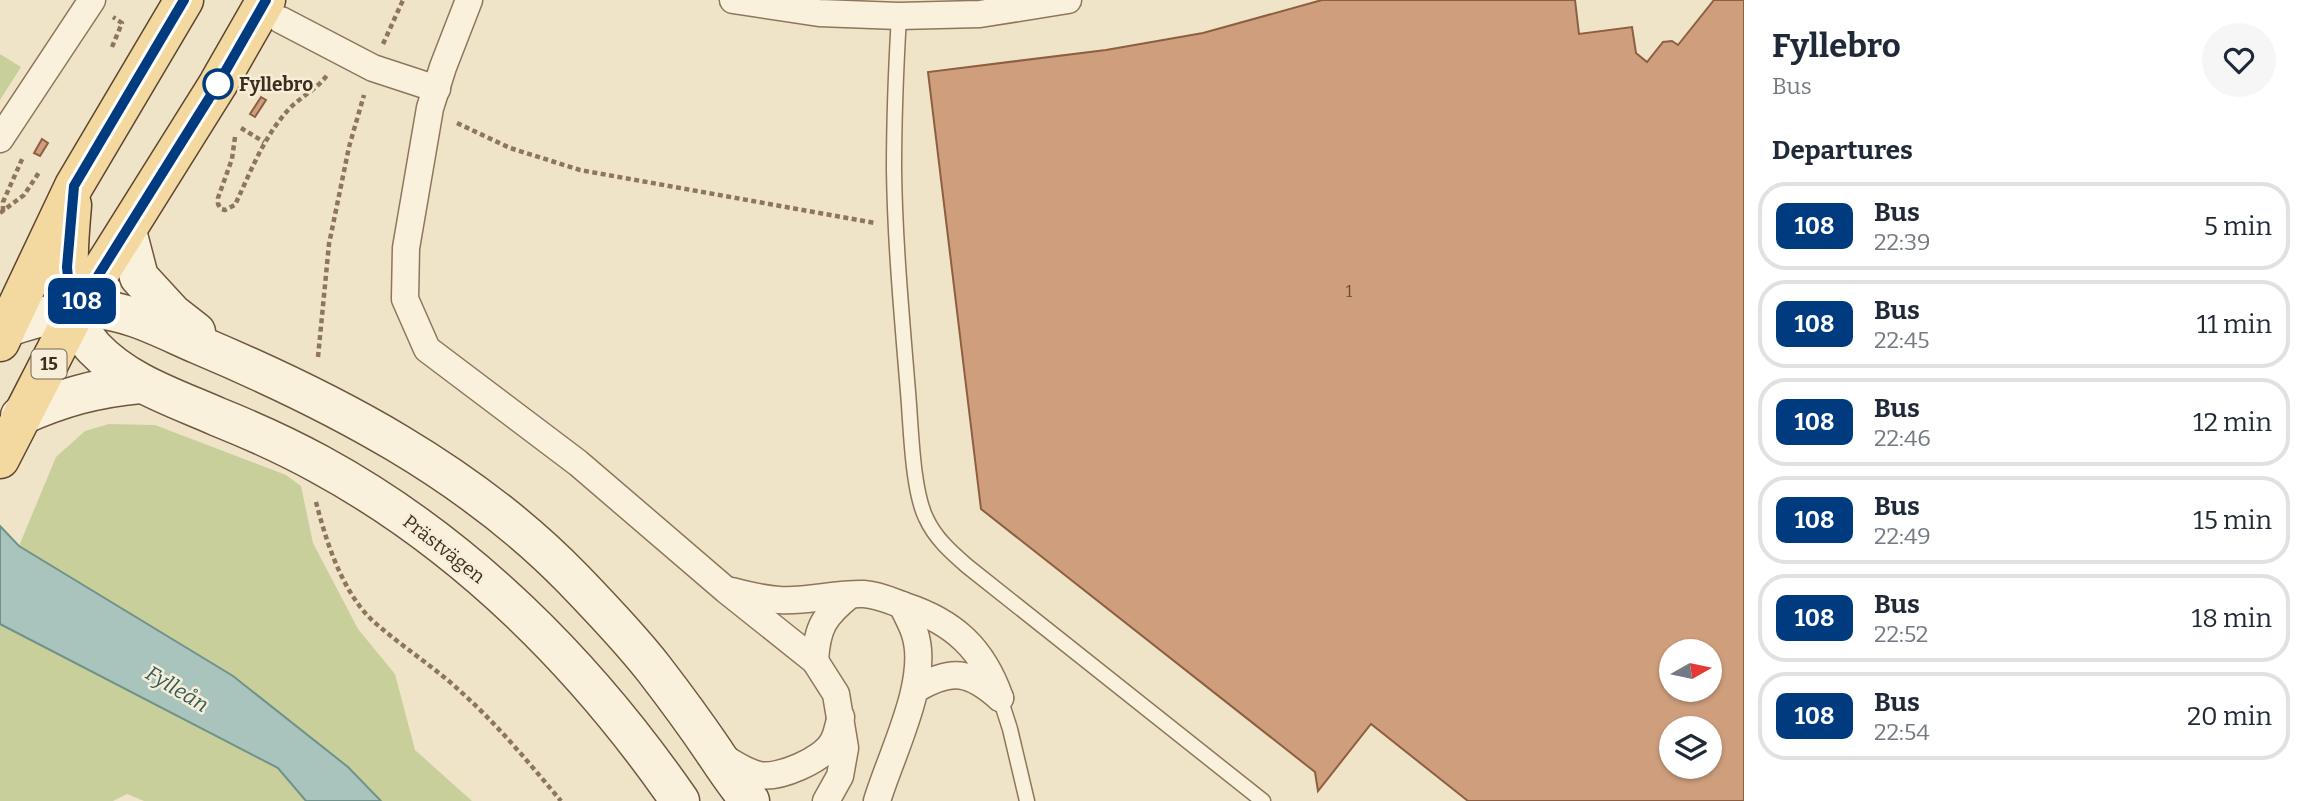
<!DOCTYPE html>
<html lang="en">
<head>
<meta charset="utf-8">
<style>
  body { margin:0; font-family:Bitter,serif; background:#f6f6f7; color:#1f2937; height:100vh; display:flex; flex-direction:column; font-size:26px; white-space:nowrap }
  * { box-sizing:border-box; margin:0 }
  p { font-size:23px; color:#747a83 }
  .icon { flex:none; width:38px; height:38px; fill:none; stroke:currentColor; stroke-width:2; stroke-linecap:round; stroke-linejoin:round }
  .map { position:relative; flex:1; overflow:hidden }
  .sheet { display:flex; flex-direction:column; background:#fff; width:560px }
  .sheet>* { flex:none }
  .badge { padding:0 14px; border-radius:10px; font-size:24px; line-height:46px }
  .needle { width:46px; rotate:81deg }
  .fabs { position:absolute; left:1659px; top:639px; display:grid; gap:14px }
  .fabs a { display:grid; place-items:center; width:63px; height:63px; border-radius:50%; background:#fff; box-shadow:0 2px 5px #0004; font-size:35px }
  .map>.badge { position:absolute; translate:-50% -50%; box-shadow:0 0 0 4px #fff }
  h2 { padding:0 28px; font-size:26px; line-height:63px }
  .round { display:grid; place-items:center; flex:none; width:74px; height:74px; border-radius:37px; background:#f6f6f7 }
  .summary { display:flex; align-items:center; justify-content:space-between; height:119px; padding:0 28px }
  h1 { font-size:33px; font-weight:700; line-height:52px }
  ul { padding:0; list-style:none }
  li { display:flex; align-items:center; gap:21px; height:88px; margin:0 14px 10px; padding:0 14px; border:4px solid #e0e1e3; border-radius:28px }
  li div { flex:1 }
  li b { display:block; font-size:26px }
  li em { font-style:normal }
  li .badge { min-width:77px; font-weight:700; text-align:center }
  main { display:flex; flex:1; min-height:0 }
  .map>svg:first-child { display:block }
</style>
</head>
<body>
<main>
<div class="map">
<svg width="1744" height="801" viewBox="0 0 1744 801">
  <rect width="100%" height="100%" fill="#f0e4c8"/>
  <g fill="#c9cf9b">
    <path d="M0,54L21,67L0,100Z"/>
    <path d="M109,424L155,425L286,475L301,486L313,543L358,629L395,674L415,750L472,801H381L348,767L19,546L56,457L85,431Z"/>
    <path d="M0,624L278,768L306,801H144L127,794L113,801H0Z"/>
  </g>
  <path fill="#a9c4bc" stroke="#6f938a" stroke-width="2" d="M0,526L19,546L233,676L348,767L381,801H306L278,768L0,624Z"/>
  <g fill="#cf9f7d" stroke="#8d5f41" stroke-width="2" fill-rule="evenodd">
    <path d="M1322,0H1575L1579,34L1632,27L1636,53L1647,62L1663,42L1672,41L1678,45L1714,0H1744V801H1468L1371,724L1318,791L1315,772L981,509L928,72L1106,50L1203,33ZM1671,651H1710V690H1671ZM1671,728H1710V766H1671Z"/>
    <path d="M261,97L266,100L255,117L250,114Z"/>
    <path d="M42,139L48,143L40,156L34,153Z"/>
  </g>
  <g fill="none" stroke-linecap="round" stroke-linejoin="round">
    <defs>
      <g id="lane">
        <path d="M899,16C896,67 894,118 894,170C895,244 902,318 908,392C911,425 912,490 926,518C935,538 951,552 967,566L1263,801"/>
        <path d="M1000,698L1010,729L1027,801"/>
      </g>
      <g id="street">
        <path d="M469,0L443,67L430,108L406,248L405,299L427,349L578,463L726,590L815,661L836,694L845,748L840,776L826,801"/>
        <path d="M733,0L819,13L899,16L980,14L1068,0"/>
        <path d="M281,20L373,68L437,89"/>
        <path d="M0,139L92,0"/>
        <path d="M732,591C747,595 763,599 779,600C807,602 835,593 864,594C879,595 891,601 905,606C954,622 983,649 1000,698"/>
        <path d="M815,661C817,627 824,616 850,595"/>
        <path d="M916,689C952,668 970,671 1000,698"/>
        <path d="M720,755C732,763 745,772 759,775C779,779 822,760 832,743C837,736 838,725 841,717"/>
        <path d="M877,801C891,754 930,681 915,634C912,624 906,614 902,605"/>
      </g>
      <g id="secondary">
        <path d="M127,231L139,277L173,314L196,332"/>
        <path d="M76,311C80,324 84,338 94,348C127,383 175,398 218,417C253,431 286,446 319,464C466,544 586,665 680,801"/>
        <path d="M7,327C35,319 65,308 94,309C131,311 166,331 199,345C334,402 469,472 573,579C600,607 629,637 654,669C674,695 694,722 713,750C725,768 736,785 750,801"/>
        <path d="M20,416C61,398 95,388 140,384"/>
      </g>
      <g id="primary">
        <path d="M72,205C69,242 65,275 76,311"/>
        <path d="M0,342L74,186L184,0"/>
        <path d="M0,459L76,311L218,84L266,0"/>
      </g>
    </defs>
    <use href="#lane" stroke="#8d765c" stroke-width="17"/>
    <use href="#street" stroke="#8d765c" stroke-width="29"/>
    <use href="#secondary" stroke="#6f573f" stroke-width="41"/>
    <use href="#primary" stroke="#5b4430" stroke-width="41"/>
    <g stroke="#8d765c" stroke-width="4.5" stroke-dasharray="5 3.5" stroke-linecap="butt">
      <path d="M383,44L403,0"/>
      <path d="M112,47L122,23L113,17"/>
      <path d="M457,123L510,148L580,170L875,223"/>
      <path d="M241,128L264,142"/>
      <path d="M235,137L232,159L218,198V204L221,209L225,210L235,205C251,171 265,133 292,106C304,95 319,87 328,74"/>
      <path d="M3,211V202L23,157"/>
      <path d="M0,213L24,195L40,171"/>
      <path d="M318,357L329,244L349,147L364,95"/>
      <path d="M316,502C326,541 342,592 373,621C401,646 433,666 460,691C498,725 529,763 561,801"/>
    </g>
    <use href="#lane" stroke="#faf1dc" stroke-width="14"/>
    <use href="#street" stroke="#faf1dc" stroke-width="26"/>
    <use href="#secondary" stroke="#faf1dc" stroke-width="38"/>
    <use href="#primary" stroke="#f3d9a0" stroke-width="38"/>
  </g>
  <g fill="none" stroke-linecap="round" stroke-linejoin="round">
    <defs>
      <path id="line" d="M184,0L74,186L67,267L69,288L76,311L218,84L266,0"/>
    </defs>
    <use href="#line" stroke="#fff" stroke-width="16"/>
    <use href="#line" stroke="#003b80" stroke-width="10"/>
  </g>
  <circle fill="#fff" stroke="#003b80" stroke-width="3.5" cx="218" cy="84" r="14"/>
  <g text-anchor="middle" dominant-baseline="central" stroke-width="5" stroke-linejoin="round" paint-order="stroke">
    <g font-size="16" fill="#624a37">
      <text x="1349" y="291">1</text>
    </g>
    <rect fill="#f7eed8" stroke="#756857" stroke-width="2" x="31.5" y="349.5" width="35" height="29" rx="5"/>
    <g font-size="18" font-weight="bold" fill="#3d2e20">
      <text x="49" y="364">15</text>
    </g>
    <g font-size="19" font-weight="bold" fill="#3d2e20" stroke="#f7eed8" text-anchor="start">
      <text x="239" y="84">Fyllebro</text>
    </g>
    <g font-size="19" fill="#3d2e20" stroke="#f7eed8">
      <text transform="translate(444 549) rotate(38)">Prästvägen</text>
    </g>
    <g font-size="21" font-style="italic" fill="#2f5d5a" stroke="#f7eed8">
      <text transform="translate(177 689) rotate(31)">Fylleån</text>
    </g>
  </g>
</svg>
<div class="fabs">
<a><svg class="needle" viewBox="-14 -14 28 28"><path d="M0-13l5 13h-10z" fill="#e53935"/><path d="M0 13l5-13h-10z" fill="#747a83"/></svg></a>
<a><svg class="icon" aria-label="layers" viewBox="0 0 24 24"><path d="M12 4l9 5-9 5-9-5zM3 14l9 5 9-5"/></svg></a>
</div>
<b class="badge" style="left:82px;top:301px;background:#003b80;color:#fff">108</b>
</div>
<section class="sheet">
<div class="summary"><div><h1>Fyllebro</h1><p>Bus</p></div><a class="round"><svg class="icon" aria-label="heart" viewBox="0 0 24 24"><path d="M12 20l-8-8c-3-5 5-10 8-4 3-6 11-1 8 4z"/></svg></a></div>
<h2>Departures</h2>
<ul>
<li><span class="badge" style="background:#003b80;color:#fff">108</span><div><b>Bus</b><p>22:39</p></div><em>5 min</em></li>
<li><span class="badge" style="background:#003b80;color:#fff">108</span><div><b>Bus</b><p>22:45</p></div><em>11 min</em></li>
<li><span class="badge" style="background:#003b80;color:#fff">108</span><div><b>Bus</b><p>22:46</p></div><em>12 min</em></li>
<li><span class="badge" style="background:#003b80;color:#fff">108</span><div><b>Bus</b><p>22:49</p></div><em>15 min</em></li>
<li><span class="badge" style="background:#003b80;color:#fff">108</span><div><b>Bus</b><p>22:52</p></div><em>18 min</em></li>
<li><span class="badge" style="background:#003b80;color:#fff">108</span><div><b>Bus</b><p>22:54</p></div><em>20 min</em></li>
</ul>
</section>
</main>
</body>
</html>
